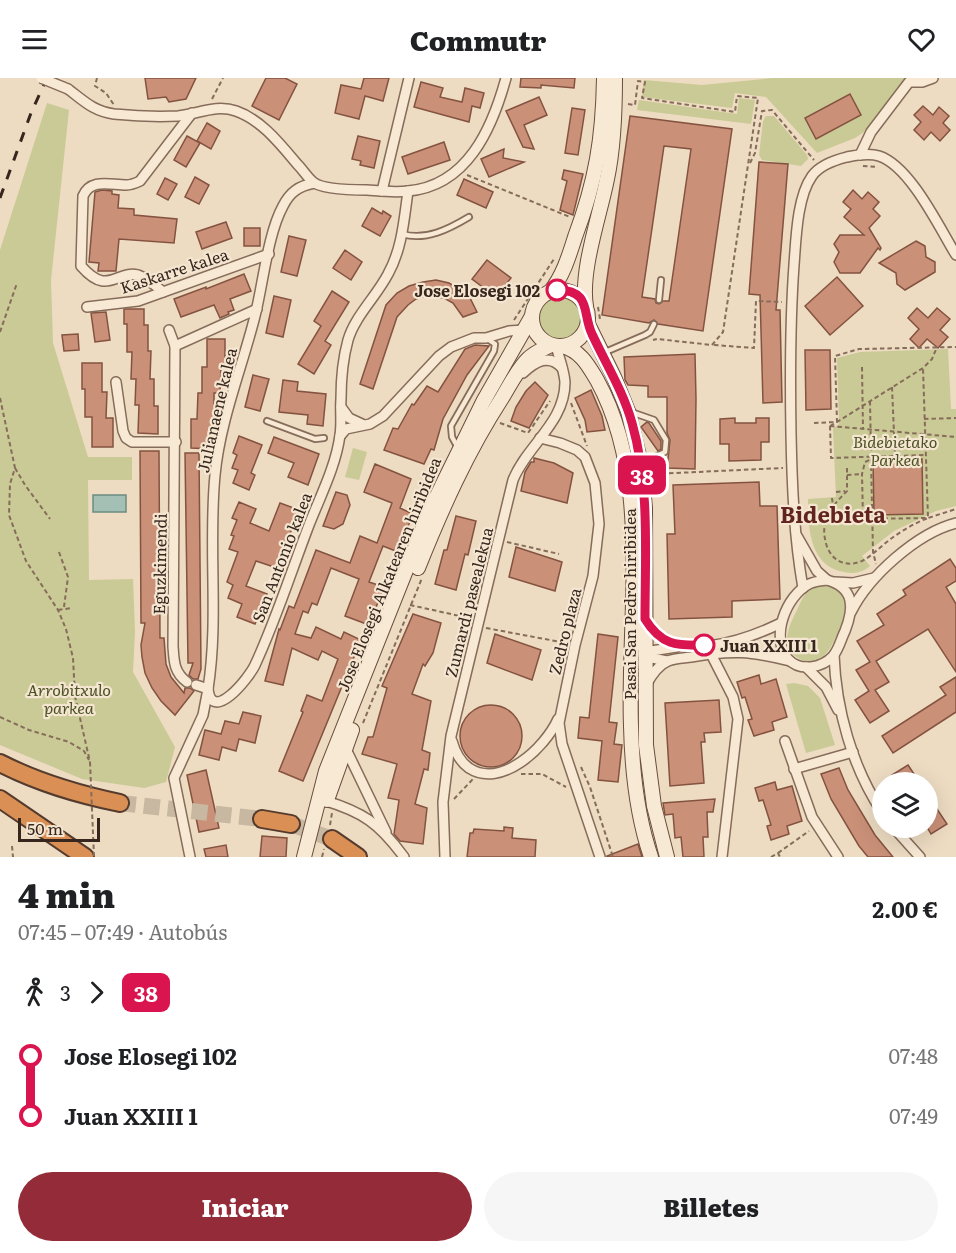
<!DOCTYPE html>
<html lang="es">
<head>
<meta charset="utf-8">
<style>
  body { margin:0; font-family:Literata,serif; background:#f6f6f6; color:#202124; height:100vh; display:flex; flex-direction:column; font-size:22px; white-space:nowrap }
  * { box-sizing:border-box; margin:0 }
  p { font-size:20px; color:#757577 }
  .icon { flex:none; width:33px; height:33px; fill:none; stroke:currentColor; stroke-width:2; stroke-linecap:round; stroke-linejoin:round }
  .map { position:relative; height:779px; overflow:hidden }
  .drawer { display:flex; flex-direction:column; background:#fff; flex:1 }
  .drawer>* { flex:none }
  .badge { padding:0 12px; border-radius:9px; font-size:21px; line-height:39px }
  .fabs { position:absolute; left:872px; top:694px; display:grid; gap:12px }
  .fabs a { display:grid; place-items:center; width:66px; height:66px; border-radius:50%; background:#fff; box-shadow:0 6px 24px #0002; font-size:30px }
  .scale { position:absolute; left:18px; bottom:15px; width:82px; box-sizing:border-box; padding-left:6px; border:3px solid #36261d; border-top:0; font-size:16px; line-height:21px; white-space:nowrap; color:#36261d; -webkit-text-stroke:4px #f4e6d1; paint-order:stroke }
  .map>.badge { position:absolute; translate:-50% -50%; box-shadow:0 0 0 3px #fff }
  .legs { display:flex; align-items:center; gap:9px; height:66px; padding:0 18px; font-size:20px }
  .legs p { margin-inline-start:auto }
  .summary { display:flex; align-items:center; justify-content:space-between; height:102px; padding:0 18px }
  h1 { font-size:33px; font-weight:800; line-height:45px }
  .primary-button { display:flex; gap:12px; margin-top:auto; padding:12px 18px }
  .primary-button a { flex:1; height:69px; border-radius:36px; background:#932b39; color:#fff; font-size:24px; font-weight:800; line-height:69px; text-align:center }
  .primary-button a+a { background:#f6f6f6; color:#202124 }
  ul { padding:0 18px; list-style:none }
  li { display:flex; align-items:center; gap:21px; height:60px; font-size:22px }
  li i { display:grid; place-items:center; width:9px; height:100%; margin:0 8px; background:currentColor }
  li i::after { content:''; width:15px; height:15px; margin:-8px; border:4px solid; border-radius:50%; background:#fff }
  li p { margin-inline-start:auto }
  li:first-child i { background:linear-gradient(#0000 50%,currentColor 0) }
  li:last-child i { background:linear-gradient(currentColor 50%,#0000 0) }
  header { display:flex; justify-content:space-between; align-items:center; height:78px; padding:0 18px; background:#fff; font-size:27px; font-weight:800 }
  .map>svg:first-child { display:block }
</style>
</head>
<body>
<header><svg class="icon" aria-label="menu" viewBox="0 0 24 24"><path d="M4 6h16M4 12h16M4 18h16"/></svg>Commutr<svg class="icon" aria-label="heart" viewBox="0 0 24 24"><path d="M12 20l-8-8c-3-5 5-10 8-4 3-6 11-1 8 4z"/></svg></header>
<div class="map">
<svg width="956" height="779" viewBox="0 0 956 779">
  <rect width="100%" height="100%" fill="#eddbc2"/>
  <g fill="#caca96">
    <path d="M773,0H908L864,54L855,60L817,75L766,19L735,15L732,30L642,19L644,2L702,7Z"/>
    <path d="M739,20L755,22L751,46L637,32L639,22L737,36Z"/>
    <path d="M47,25L69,32L51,202L53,265L88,379H132V402H88L89,502L133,501L135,553L133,594L175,669L166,704L144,710L82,701L0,667V172Z"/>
    <path d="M766,38H774L807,77L808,81L801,88L762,82L759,77L763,43Z"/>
    <circle cx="560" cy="240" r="21"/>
    <path d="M948,271L951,331H956V428L936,433L894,453L862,478L870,488C862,495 854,496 844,494C809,488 808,449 808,421L836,419L833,351L839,346L837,280L860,274Z"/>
    <path d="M353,370L367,374L359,402L345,399Z"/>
    <path d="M822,507C852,510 847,531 839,552C832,568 822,592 800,581C778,570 789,548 797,532C800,526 803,517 809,512C812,510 818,509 822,507Z"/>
    <path d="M794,605L808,608L820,620L835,667L806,675L786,606Z"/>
  </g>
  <rect fill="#a4bfb4" stroke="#6b8d81" stroke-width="1.5" x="93" y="417" width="33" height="17"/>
  <g fill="#ca9078" stroke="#845340" stroke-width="1.5" fill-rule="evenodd">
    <path d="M145,0H196L186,21L169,24L166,19L148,21Z"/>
    <path d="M266,0H285L297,6L279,42L252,28Z"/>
    <path d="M364,0H389L383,23L365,18L359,41L335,35L341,7L361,11Z"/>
    <path d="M521,0H575L574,10L541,7V10L520,9Z"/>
    <path d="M421,4L443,10L440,19L462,24L465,10L484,15L480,30L472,28L469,44L414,29Z"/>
    <path d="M850,16L861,37L816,61L805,40Z"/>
    <path d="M539,19L547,37L524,47L534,71L523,69L506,33Z"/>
    <path d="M923,28L933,37L939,29L949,38L943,45L950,52L940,63L931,54L924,62L914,52L921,44L914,37Z"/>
    <path d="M572,30L585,32L578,77L565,75Z"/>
    <path d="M630,38L732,51L703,253L658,246L654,242L649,245L602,237ZM664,68L691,71L669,223H663L659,226L656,225L655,221L642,219Z"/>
    <path d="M207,45L220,53L211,71L197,63Z"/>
    <path d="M187,58L200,65L186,89L174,82Z"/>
    <path d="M358,58L380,63L374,90L360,87L361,83L352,81Z"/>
    <path d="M444,64L450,82L408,96L402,79Z"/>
    <path d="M504,71L503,80L524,84L489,99L481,81Z"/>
    <path d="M759,84L788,86L776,232H780L782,324L763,325L760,217L749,216Z"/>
    <path d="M564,92L583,96L573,137L560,132L567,103L562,101Z"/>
    <path d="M195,99L209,107L199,126L185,119Z"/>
    <path d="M165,100L177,106L168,122L157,116Z"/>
    <path d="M464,101L493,114L486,130L457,117Z"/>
    <path d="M102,112L112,113V116L119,117L118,130L134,131V137L177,141L174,165L119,161L116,193H98L99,185L89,184L95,114Z"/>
    <path d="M853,112L862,121L868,114L879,124L873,131L880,138L869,150L881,170L880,172L878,170L860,195H840L834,184L839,174L834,166L840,157H864L844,139L851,131L843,124Z"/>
    <path d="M372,130L382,136L383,133L391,138L380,158L362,148Z"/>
    <path d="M226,144L232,160L202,171L196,154Z"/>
    <rect x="244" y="150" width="16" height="18"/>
    <path d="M289,158L306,162L297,198L281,194Z"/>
    <path d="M916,163L925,168L926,179L935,184V194L905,212L897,206L896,195L879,185Z"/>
    <path d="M345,172L362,184L351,202L333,190Z"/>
    <path d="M487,182L511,200L496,219L472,201Z"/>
    <path d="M244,196L251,213L230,221L234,232L228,234L229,236L220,240L214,227L181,239L174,221L206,209V211Z"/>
    <path d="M837,199L863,228L830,257L805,228Z"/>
    <path d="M436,202L449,205L461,212L470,220L477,234L463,239L453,225L444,220L425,218L416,221L408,227L397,239L373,311L360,306L386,227L397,215L409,208L423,204Z"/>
    <path d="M332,213L349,224L325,263L331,267L314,296L298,286L321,248L314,243Z"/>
    <path d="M274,218L291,222L283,259L266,255Z"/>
    <path d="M917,230L928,240L937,230L950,241L940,252L948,259L938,270L927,261L919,270L910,261L919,251L908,240Z"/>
    <path d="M124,231H144V247H148V273H151L150,301H154V328H158V356L138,355L139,327H135L136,301H131L132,274H127V246H124Z"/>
    <path d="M106,234L110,262L95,264L91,235Z"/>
    <path d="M78,256L79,272L64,273L62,257Z"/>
    <path d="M207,261H225V289H221L220,315H214V342H211V371L191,370V341H197L198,315H202V289H207Z"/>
    <path d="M475,267L489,268L467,297L443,341L434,372L431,371L424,386L384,372L393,350L398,351L412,326L414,327L427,308L438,314L465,271Z"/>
    <path d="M805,272H830L831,331L806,332Z"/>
    <path d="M695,276L696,321L695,391L667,390L670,362L667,355V319H648V308L628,307L625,302L624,279Z"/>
    <path d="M82,285H102V314H107L106,340H113V369H92V339H85V311H82Z"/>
    <path d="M253,297L269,301L260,333L245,329Z"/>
    <path d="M283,302L298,304L297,313L326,316L323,348L307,346L308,337L279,334Z"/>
    <path d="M535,304L548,317L529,350L511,343L516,329L526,313Z"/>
    <path d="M591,312L602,338L605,352L587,354L585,342L575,320Z"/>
    <path d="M735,340V345H756V340H769V364H761V382L729,383V366H720V341Z"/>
    <path d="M647,344L649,345L661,363V371L658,373L641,349Z"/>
    <path d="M239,358L262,367L251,395L255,397L249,412L233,405L238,392L232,390L237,377L233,375Z"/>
    <path d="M274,359L319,376L308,407L288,399L294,385L268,375Z"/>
    <path d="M140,373H159L160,560H164L166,586L171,599L184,615L185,610H190L194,613L175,637L161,623L152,610L145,595L142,579L141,567L145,545H141Z"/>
    <path d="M185,375H199L201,591L198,601H193L189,597L193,585H188Z"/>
    <path d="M534,380L554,385L573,395L567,425L521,413L525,394L531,384H534Z"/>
    <path d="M922,381L923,436L874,437L873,382Z"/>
    <path d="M375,386L411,401L400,430L413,436L398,474L383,468L369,504L384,509L369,547L345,538L359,501L331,490L317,527L312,525L308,535L303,533L295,556L311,560L316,549L341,561L344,554L361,562L303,703L279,693L303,634L301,633L307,617L322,623L338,581L322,573L318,582L292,570L283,607L265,603L279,551L280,552L289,528L294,530L316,472L350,485L360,458L377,465L392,425L364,414Z"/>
    <path d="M759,404L760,428H777L780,521L732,523V539L669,541L667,456H675L673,407Z"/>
    <path d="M336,414L347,417L350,427L343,446L334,451L323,448Z"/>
    <path d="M239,424L256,431L250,445L269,453L280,425L299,432L277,490L256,483L246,508L267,516L255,546L237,539L242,526L228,520L233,507L227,504L238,474L229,471L234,458L231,457L237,442L232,440Z"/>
    <path d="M456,438L476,443L468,477L465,476L456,512L435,506L444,472H447Z"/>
    <path d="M516,469L562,484L555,513L509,499Z"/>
    <path d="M950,481L956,490V503L946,509L956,526V594L928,551L876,583L889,604L875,612L889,633L870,645L855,622L869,613L856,592L870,584L857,563L884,547L877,536L906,517L903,512Z"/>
    <path d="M413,536L441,545L433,575L425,588L423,586L412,616L431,623L422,672L430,675L428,692L424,691L415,726L427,730L423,766L400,763L394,756L399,722L388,720L397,686L362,676L368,659H373L387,610L382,608Z"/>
    <path d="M495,556L541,572L532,602L487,585Z"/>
    <path d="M598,556L618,559L609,644L617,645L614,666L622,667L618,704L598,702L602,663L578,660L580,639L589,640Z"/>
    <path d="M759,597L761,606L776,601L787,639L772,644L774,652L754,658L748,642L752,641L745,619L742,620L737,604Z"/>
    <path d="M956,599V634L893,675L882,658L946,617L940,609Z"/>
    <path d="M719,622L721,654L704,655L705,664H701L704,705L670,708L665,625Z"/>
    <circle cx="491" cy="658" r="31"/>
    <path d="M243,634L261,638L255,665L239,661L236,673L222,669L219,682L199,677L205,652L221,656L225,643L239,646Z"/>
    <path d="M908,687L920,705H898L892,697Z"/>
    <path d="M839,690L848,712L875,757L893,779H868L859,768L831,721L821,696Z"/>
    <path d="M206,692L219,750L199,754L187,697Z"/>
    <path d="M775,704L777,712L792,708L802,743L787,748L789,756L771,762L767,748L771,747L763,722L759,723L755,710Z"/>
    <path d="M927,716L947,746L931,756L927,749Z"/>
    <path d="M715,721L713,734H707L708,759H703L704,779H683L681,759L675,760L673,736L665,737L663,725Z"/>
    <path d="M504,749L513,750L512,760L536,762L535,779H467L470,755H473L474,751L504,753Z"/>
    <path d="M262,758L287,760L286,779H260Z"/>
    <path d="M638,766L642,779H607V778Z"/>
    <path d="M226,767L228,779H206L204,771Z"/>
  </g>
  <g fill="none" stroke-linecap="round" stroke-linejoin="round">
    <g stroke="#c8b7a1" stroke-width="16" stroke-dasharray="16 8" stroke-linecap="butt">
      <path d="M120,725L262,741"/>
      <path d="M291,746L332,761"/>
    </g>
    <defs>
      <g id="lane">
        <path d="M402,156C426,163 449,151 469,139"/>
        <path d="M659,222L661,202"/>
        <path d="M603,275L645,257L650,254L654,246"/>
        <path d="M631,334L654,342L666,362L665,374L643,385"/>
        <path d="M267,343L315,361L324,360"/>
        <path d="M457,368L452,359L451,348L494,273L495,266L486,260"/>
      </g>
      <g id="street">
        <path d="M68,11C84,23 93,33 114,36C134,38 157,39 178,38C198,36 216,26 236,33C262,42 281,67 298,87C303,92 307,99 313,104C323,112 354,112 367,112C380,113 395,115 408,113C467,108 492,51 506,0"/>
        <path d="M860,77L871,54L909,4H922L933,0"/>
        <path d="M314,105C299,108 290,114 283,128C268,155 263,206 255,238C242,290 220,343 215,397C208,469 219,540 208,611C212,646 249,600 255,587C276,542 291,494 309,447C320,419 336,388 340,357C342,345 340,333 341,321C341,302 343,280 348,262C355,238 376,219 388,196C402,171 404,142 408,113"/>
        <path d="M382,113L409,0"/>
        <path d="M163,214C156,208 147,200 138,197C116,192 108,219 81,188L83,118C91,100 110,107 126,107C131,107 136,105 140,103L192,35"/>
        <path d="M87,229L138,223L269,176"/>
        <path d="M169,252L175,268"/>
        <path d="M523,295C535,284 549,275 562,290"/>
        <path d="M116,304L123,353L126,360L132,364H176"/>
        <path d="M341,329L349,340L362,346"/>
        <path d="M340,358L346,351L370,346L383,338L439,278L451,269L474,260H486L509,253L523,252"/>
        <path d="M540,360L560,365L577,372L585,379L595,405L599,446L593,498L575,567L559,645L562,666L600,779"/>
        <path d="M797,458L817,493L827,502"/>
        <path d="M827,502C855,510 854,530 845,553C841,561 839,571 833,578C822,590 800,594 788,581C770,559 786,518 809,506C815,503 821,503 827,502Z"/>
        <path d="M835,504L853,505L874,500"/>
        <path d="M803,510C794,459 792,407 791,356C790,299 790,243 794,187C796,161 797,119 812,98C819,88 835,82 847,79C857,77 869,75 879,78C910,88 939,149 956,177"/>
        <path d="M851,534C869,498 917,455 956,445"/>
        <path d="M647,543C673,588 744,563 781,545"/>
        <path d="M631,558L652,580L667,583"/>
        <path d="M643,576L651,573L677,569"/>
        <path d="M711,576L733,619L738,641L722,779"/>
        <path d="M834,577C836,631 852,689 882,734"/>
        <path d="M806,589L826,609L838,632"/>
        <path d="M187,604C174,594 174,584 173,568L175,268L257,231"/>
        <path d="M646,607C651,598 658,587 668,583C675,580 684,580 691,579C732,572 750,573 790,583"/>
        <path d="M452,663C455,674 459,683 469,690C501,711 545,670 558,641"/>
        <path d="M785,663L812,739L838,779"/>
        <path d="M345,669L386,754"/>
        <path d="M794,691L853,674"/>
        <path d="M323,722C363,734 379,745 404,779"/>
        <path d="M894,750L920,779"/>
        <path d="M190,779L174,700L203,637L208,611L196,607"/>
        <path d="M445,779L443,724L451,658L513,402C527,367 565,345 565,304C564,292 559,279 556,268"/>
      </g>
      <g id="secondary">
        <circle cx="560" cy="240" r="28"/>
        <path d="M550,214C563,198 569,178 575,159C596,103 603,60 604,0"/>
        <path d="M586,228C580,193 600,137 607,101C614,68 615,34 615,0"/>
        <path d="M588,246L614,299L628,333L641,386L645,430L646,667L654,728L667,779"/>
        <path d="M562,268C581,273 588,287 597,302C653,404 627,537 631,648C632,692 637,738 651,779"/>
        <path d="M418,490C442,430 467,374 502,320C510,307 517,292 528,281C535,274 543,271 551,267"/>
        <path d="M327,722L352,652"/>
        <path d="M304,779L326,693L430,432L483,324L532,238"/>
      </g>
      <g id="highway">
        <path d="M0,685C39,705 77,716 120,725"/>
        <path d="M0,721L85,779"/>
        <path d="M262,741L291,746"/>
        <path d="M332,761L358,779"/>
      </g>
    </defs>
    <use href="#lane" stroke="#866c5a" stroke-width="8"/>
    <use href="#street" stroke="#866c5a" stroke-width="12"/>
    <use href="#secondary" stroke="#684d3d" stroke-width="16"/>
    <use href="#highway" stroke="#543b2e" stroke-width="20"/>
    <g stroke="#866c5a" stroke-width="2" stroke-dasharray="4.5 3" stroke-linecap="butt">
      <path d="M97,0L95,8L106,15L114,27"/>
      <path d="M212,21L223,0"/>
      <path d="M628,26L635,27L638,3L645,4L642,20L735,34L737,18L758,20L723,254L712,267L657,261L653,262"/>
      <path d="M750,85L755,75L762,33L772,32L814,82"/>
      <path d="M863,88L878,89"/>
      <path d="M467,97L570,139"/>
      <path d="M598,229L600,241"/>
      <path d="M514,242L554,181"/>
      <path d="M0,254L17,205"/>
      <path d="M714,267L754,270L756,223L782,224"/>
      <path d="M862,289L863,351"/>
      <path d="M892,309L895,378"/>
      <path d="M0,320L15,390L10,406L9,437L26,483L58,532L66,551L73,580L75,618L90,684"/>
      <path d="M870,323L871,377"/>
      <path d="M571,325L587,368"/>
      <path d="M924,341L956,340"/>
      <path d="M500,345L528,355L550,323"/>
      <path d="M814,345L837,344L923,290L932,281L937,269"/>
      <path d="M830,348L837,344L835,278L859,271L956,269"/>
      <path d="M830,348L956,359"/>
      <path d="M830,348L831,380L925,377"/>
      <path d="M876,379L865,384L862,396L863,441L928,440L956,431"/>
      <path d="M871,381L873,474L876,486"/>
      <path d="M15,390L25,407L50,441"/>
      <path d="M847,390V413C833,427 821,440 825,461C828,480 843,491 862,483C872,478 882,467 892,460C903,452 915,445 928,440L923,290"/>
      <path d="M654,396L783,390"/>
      <path d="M847,397L862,396"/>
      <path d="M836,414L845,413"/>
      <path d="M832,420L833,428"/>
      <path d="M507,464L559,476"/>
      <path d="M59,474L68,499L64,529"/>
      <path d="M410,527L469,540"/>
      <path d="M58,532L72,530"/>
      <path d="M486,550L566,565"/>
      <path d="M0,639L29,652L69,664L84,673L89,682"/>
      <path d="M363,645L422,500"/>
      <path d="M581,689L590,709L613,779"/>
      <path d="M521,696H542L566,709"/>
      <path d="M454,721L473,701"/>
      <path d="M330,747L332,735"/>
      <path d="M12,768L13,779"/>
      <path d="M778,775L809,753"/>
      <path d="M322,779L324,771"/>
      <path d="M771,779L778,775L780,779"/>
    </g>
    <use href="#lane" stroke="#f8e9d5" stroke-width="4.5"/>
    <use href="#street" stroke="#f8e9d5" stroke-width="9"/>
    <use href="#secondary" stroke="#f8e9d5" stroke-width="14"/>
    <use href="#highway" stroke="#da8f54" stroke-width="16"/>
    <path stroke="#36261d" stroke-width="3" stroke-dasharray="10 10" stroke-linecap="butt" d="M0,120L31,35L47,0"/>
    <defs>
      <path id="street-bridge" d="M41,0L68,11"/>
    </defs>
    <use href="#street-bridge" stroke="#866c5a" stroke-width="12" stroke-linecap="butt"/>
    <path stroke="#866c5a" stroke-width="2" stroke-dasharray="4.5 3" stroke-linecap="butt" d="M90,684L94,779"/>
    <use href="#street-bridge" stroke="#f8e9d5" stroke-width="9"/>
  </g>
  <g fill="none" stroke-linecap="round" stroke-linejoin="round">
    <defs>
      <path id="line-1" d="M557,212C592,212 582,236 592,256C606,286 623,313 632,345C650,408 645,476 645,541C661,567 676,568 704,567"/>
    </defs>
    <use href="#line-1" stroke="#fff" stroke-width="14"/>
    <use href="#line-1" stroke="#da144f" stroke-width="9"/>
  </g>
  <g fill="#fff" stroke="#da144f" stroke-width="3">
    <circle cx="557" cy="212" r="10"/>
    <circle cx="704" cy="567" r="10"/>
  </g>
  <g text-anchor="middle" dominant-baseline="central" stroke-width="4.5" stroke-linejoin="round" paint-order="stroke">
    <g font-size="16" fill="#36261d" stroke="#f4e6d1">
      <text transform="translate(174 192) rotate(-18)">Kaskarre kalea</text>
      <text transform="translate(216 332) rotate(-77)">Julianaene kalea</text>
      <text transform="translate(281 479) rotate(-69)">San Antonio kalea</text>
      <text transform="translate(159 486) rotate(-89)">Eguzkimendi</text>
      <text transform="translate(388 496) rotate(-68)">Jose Elosegi Alkatearen hiribidea</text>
      <text transform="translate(468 524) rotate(-76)">Zumardi pasealekua</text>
      <text transform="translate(629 526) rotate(-90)">Pasai San Pedro hiribidea</text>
      <text transform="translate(564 553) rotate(-76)">Zedro plaza</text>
    </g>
    <g font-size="16" font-weight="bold" fill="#36261d" stroke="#f4e6d1" text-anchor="end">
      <text x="540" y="212">Jose Elosegi 102</text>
      <text x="720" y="567" text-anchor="start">Juan XXIII 1</text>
    </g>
    <g font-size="16" font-style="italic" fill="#4c5225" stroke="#f4e6d1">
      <text x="895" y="363">Bidebietako<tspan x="895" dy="18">Parkea</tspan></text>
      <text x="69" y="611">Arrobitxulo<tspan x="69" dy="18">parkea</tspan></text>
    </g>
    <g font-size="22" font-weight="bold" fill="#62241e" stroke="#f4e6d1">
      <text x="833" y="435">Bidebieta</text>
    </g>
  </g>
</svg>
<div class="fabs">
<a><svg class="icon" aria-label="layers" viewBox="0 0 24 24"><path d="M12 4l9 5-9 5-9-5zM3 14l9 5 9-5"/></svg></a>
</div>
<div class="scale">50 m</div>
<b class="badge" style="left:642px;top:397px;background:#da144f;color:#fff">38</b>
</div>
<section class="drawer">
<div class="summary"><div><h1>4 min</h1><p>07:45 – 07:49 · Autobús</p></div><b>2.00 €</b></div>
<div class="legs"><svg class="icon" aria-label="walk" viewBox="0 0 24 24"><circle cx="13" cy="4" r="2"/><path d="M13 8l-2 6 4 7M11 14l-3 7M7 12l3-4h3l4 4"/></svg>3<svg class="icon" aria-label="forward" viewBox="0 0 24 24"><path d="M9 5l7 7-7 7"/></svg><b class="badge" style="background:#da144f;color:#fff">38</b></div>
<ul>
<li><i style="color:#da144f"></i><b>Jose Elosegi 102</b><p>07:48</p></li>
<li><i style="color:#da144f"></i><b>Juan XXIII 1</b><p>07:49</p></li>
</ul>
<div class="primary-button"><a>Iniciar</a><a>Billetes</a></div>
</section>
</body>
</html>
